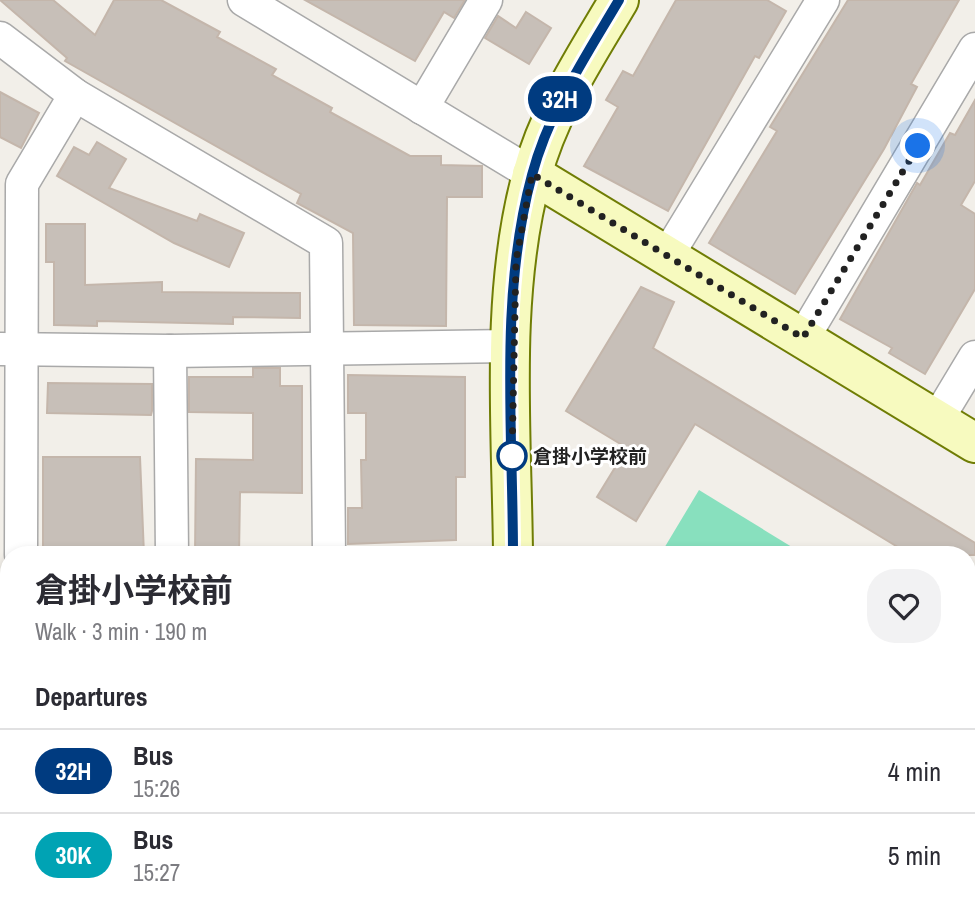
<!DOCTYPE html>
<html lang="en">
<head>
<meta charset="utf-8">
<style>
  body { margin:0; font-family:"Archivo Narrow","Noto Sans JP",sans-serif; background:#f2f2f3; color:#2b2b33; height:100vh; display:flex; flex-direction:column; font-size:26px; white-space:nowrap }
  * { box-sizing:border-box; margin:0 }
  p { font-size:23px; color:#7c7c81 }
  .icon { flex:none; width:38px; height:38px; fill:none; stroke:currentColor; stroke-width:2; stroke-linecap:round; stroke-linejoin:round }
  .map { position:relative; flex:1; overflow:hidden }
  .details { position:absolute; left:0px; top:546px; width:976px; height:366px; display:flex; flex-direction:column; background:#fff; border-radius:28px 28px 0 0; box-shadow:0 4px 10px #0003 }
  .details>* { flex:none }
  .badge { padding:0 14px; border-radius:23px; font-size:24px; line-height:46px }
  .you { position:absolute; width:35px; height:35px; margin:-18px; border:5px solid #fff; border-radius:50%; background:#1a73e8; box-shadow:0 0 0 10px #1a73e833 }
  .map>.badge { position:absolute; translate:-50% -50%; box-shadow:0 0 0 4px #fff }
  h2 { padding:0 35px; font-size:26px; line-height:63px }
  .round { display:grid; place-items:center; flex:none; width:74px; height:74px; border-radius:28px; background:#f2f2f3 }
  .summary { display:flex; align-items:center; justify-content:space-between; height:119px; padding:0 35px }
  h1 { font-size:33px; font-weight:700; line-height:52px }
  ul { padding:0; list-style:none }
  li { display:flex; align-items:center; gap:21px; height:84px; padding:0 35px; border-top:2px solid #e1e1e2 }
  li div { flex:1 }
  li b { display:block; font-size:26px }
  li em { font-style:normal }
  li .badge { min-width:77px; font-weight:700; text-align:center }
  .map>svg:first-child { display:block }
</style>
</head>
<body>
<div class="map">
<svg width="975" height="911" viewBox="0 0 975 911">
  <rect width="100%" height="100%" fill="#f2efe9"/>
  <g fill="#88e0be">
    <path d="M699,490L805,555H660Z"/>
    <path d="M968,654L975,659V899L968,911H695V903H968Z"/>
  </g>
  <g fill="#c7bfb8" stroke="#c4b6ab" stroke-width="2">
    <path d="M0,0H53L95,35L114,0H161L220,32L217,37L276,69L272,75L332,108L330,112L410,156H441V165L482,166V197H447L446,326L354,325L353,233L297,203L301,194L65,61L67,58Z"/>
    <path d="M305,0H465L454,18L444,12L415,61Z"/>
    <path d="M676,0H767L786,11L759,58L755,56L668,211L584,166L618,107L606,100L623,71L633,76Z"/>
    <path d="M848,0H959L911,84L917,87L884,149L795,294L709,243L777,131L770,127Z"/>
    <path d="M526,12L551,28L529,64L485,38L498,16L516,28Z"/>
    <path d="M0,92L39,113L21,148L0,137Z"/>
    <path d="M975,100V181L961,205L975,214V289L925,374L889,353L892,348L840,319L917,183L920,185L950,133L955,135Z"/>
    <path d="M97,142L126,159L109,188L197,221L200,214L244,233L229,267L174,243L57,176L74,147L89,155Z"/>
    <path d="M46,224H85V285L162,282V292L300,293V318L233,317V324L97,321V326L54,325V262H46Z"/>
    <path d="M641,287L674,302L653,348L975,543V555H911L695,424L636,521L597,497L627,448L566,411Z"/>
    <path d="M253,368H280V386H302V493L240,492L239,555H195L196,459L253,460V413L189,412V377H253Z"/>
    <path d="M348,375L465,377V477H456V540L348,544V508H362L361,460H366V413H348Z"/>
    <path d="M48,383L152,384V411L151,415L47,413Z"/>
    <path d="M43,457H140L144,555H43Z"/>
  </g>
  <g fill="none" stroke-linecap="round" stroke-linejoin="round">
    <defs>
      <g id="street">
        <path d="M244,0L532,174"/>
        <path d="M0,38L75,95L326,243L329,555"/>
        <path d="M422,108L486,0"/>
        <path d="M667,256L823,0"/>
        <path d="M803,338L975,49"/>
        <path d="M0,349L170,351L512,346"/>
        <path d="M170,351L172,555"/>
        <path d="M937,420L975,357"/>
        <path d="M21,555L22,184L75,95"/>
        <path d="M176,903V911"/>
        <path d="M330,903V911"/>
        <path d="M14,911L15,903"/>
      </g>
      <g id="secondary">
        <path d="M532,174L975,443"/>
        <path d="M513,555C512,430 499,296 532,175C549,111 586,56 619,0"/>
        <path d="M514,903V911"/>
      </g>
    </defs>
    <use href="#street" stroke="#a9a9a9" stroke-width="35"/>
    <use href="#secondary" stroke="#707d05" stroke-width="42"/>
    <use href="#street" stroke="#fff" stroke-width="32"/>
    <use href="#secondary" stroke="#f7fabf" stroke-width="38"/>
  </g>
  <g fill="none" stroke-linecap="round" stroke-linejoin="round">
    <defs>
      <path id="line" d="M513,555C513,430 499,296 532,175C549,111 586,56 619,0"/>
    </defs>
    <use href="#line" stroke="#fff" stroke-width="16"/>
    <use href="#line" stroke="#003b80" stroke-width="10"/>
    <path stroke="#222" stroke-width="7" stroke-dasharray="0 12.6" d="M512,456L516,261L532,174L803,338L918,146"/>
  </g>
  <circle fill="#fff" stroke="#003b80" stroke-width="3.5" cx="512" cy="456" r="14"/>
  <g text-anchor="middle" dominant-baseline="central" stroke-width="6" stroke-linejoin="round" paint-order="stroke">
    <g font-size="19" font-weight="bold" fill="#222" stroke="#fff" text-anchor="start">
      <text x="533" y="456">倉掛小学校前</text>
    </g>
  </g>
</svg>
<div class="you" style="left:918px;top:146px"></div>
<b class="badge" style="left:560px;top:99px;background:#003b80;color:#fff">32H</b>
<section class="details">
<div class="summary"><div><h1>倉掛小学校前</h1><p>Walk · 3 min · 190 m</p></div><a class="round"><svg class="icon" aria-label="heart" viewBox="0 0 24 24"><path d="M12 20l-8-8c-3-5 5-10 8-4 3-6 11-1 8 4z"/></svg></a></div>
<h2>Departures</h2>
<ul>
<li><span class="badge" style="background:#003b80;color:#fff">32H</span><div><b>Bus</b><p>15:26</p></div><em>4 min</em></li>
<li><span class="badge" style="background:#00a3b4;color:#fff">30K</span><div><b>Bus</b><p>15:27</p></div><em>5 min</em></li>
</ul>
</section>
</div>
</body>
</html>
